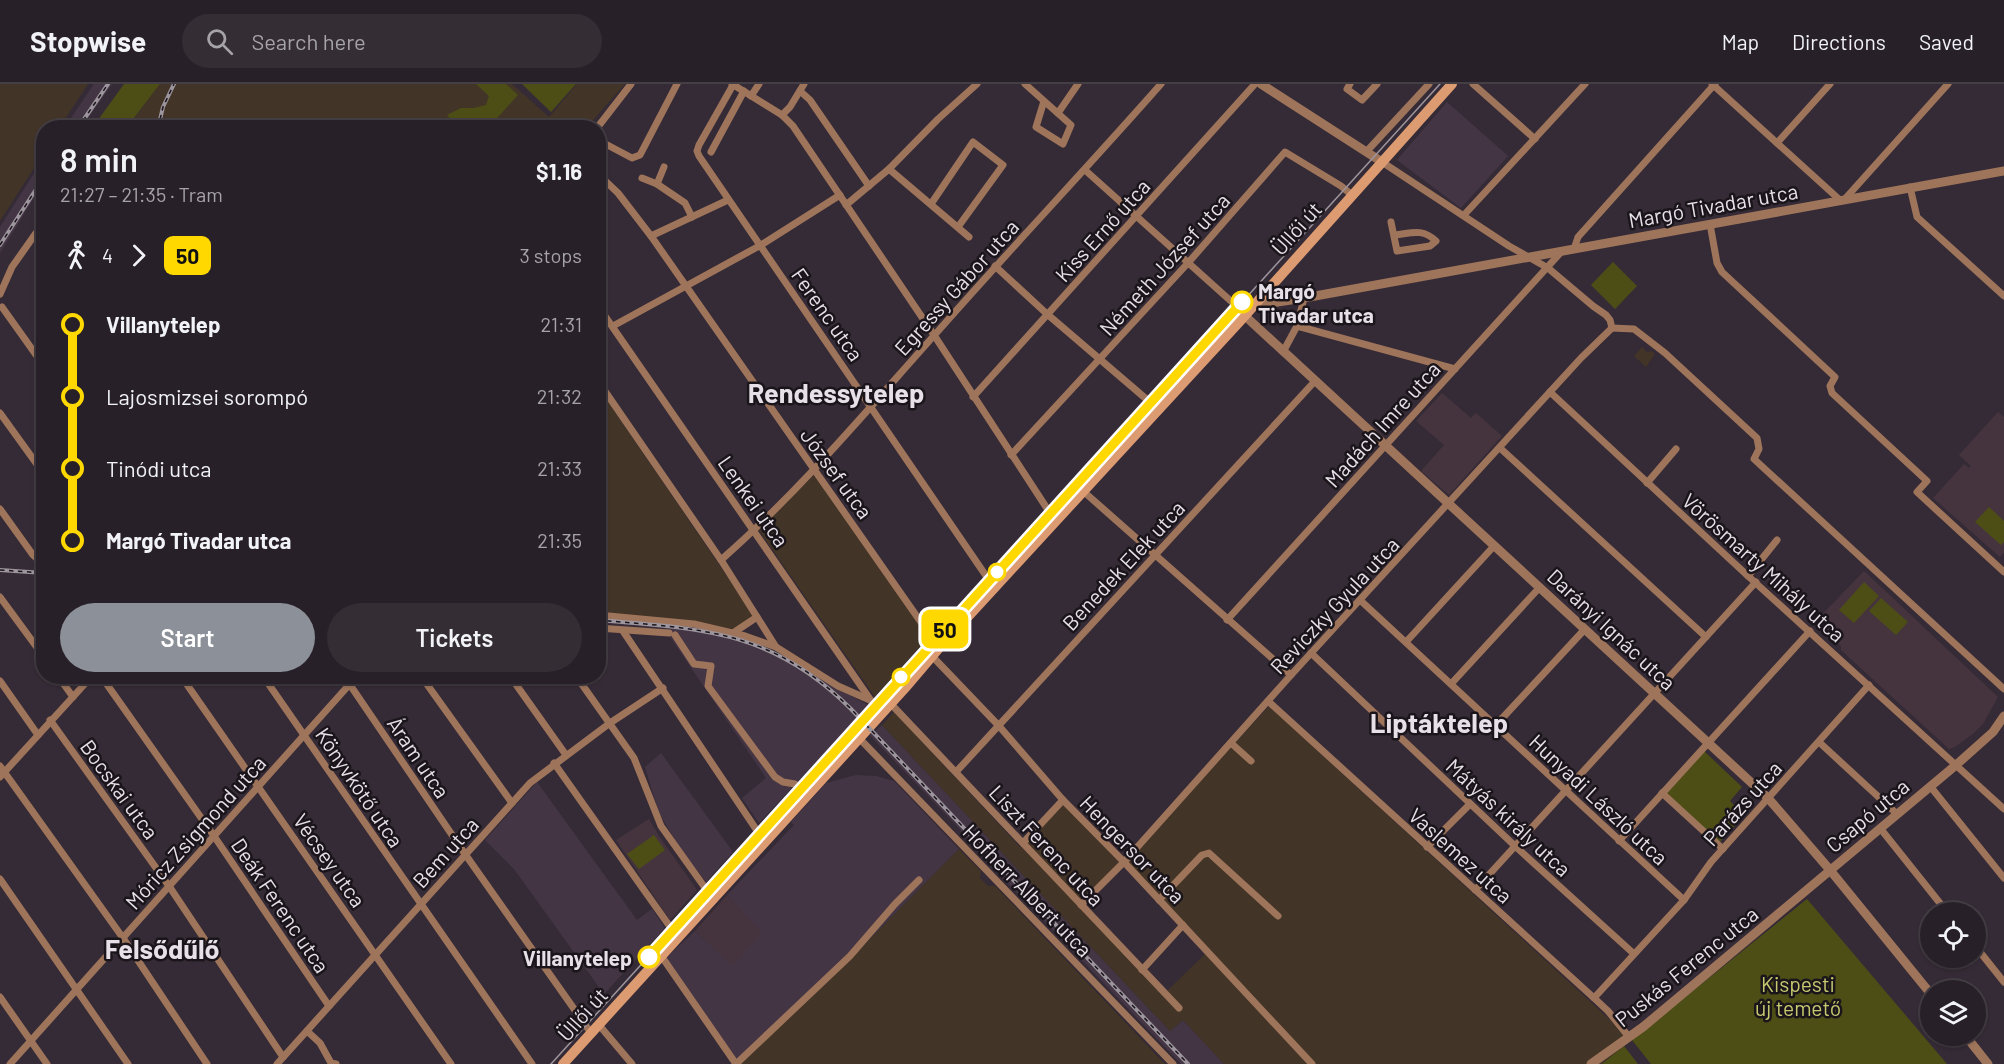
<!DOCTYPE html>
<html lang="en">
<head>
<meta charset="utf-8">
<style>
  body { margin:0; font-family:Barlow,sans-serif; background:#342d34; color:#f1f3f6; height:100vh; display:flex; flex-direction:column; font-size:22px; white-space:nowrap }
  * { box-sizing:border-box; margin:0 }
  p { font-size:20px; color:#a5a3a8 }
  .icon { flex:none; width:33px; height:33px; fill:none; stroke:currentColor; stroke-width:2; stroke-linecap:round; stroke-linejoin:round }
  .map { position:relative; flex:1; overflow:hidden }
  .panel { position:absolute; left:36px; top:36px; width:570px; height:564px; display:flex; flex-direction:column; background:#282028; border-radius:24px; box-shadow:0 2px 4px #0004,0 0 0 2px #443e45 }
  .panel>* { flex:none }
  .badge { padding:0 12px; border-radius:9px; font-size:21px; line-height:39px }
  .tools { position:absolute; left:1920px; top:818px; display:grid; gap:12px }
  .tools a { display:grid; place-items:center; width:66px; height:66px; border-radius:50%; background:#282028; box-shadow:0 2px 4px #0004,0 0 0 2px #443e45; font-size:30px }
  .map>.badge { position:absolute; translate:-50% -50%; box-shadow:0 0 0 3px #fff }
  .legs { display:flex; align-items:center; gap:9px; height:66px; padding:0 24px; font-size:20px }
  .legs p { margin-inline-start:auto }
  .headline { display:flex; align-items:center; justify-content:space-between; height:102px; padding:0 24px }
  h1 { font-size:33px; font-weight:600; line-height:45px }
  .button { display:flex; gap:12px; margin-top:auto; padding:12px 24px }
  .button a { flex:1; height:69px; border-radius:36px; background:#8c9099; color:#fff; font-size:24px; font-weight:600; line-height:69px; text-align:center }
  .button a+a { background:#342d34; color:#f1f3f6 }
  ul { padding:0 24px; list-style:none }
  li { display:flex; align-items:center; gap:21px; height:72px; font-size:22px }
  li i { display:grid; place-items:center; width:9px; height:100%; margin:0 8px; background:currentColor }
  li i::after { content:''; width:15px; height:15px; margin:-8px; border:4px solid; border-radius:50%; background:#282028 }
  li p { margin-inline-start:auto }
  li:first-child i { background:linear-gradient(#0000 50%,currentColor 0) }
  li:last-child i { background:linear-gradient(currentColor 50%,#0000 0) }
  header { display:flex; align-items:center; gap:36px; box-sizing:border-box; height:84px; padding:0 30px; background:#282028; border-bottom:2px solid #443e45 }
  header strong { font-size:28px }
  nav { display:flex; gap:33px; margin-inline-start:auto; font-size:21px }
  .search { width:420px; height:54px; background:#342d34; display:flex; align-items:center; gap:15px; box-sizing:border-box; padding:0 21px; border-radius:33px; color:#a5a3a8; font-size:22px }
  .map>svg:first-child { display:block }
</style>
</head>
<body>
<header>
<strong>Stopwise</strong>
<div class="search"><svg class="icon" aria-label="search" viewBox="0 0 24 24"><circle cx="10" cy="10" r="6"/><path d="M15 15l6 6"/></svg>Search here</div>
<nav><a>Map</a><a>Directions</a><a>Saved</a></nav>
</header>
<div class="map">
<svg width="2004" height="980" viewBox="0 0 2004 980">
  <rect width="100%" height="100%" fill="#352b36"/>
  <g fill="#443545">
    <path d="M94,0H112L82,43H65Z"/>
    <path d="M1447,18L1508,72L1461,124L1397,76Z"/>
    <path d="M43,75V99L0,169V143Z"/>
    <path d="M598,533L686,542L750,556L784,572L823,597L868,621L859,631L875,647L882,641L1170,947L1183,936L1224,980H1181L974,764L957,742L855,636L759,739L742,714L766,694L664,544L599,539Z"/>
    <path d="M661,669L733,768L706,798L680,764L659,729L645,683Z"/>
    <path d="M856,691L876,692L894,697L959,765L854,871L739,979L666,874L695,847L732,880L761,849L727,811L794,741L791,738L826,699Z"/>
    <path d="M537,698L637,836L652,825L665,844L604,910L514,785L485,756Z"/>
  </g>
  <g fill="#423426">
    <path d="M0,0H88L60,43L44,44L43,70L0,137Z"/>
    <path d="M160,0H512L549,33L577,0H625L587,43L127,44Z"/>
    <path d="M1642,263L1647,268L1651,267L1655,270L1646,283L1634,272Z"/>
    <path d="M598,303L754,532L726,549L686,542L599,533Z"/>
    <path d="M815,390L928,553L875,613L758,445Z"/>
    <path d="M1269,622L1632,956L1602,980H1224L1183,936L1170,947L882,641L894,628L1020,763L1064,720L1119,778L1081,819L1166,908L1208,867L1126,777Z"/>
    <path d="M959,765L981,787L980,794L988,802H995L1165,980H740L854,871Z"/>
  </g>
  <g fill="#45343d">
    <path d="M1442,309L1471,334L1476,329L1502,352L1449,411L1421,387L1444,361L1416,337Z"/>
    <path d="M1998,328L2004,333V468L2000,473L1933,414L1964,380L1969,384L1971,382L1959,371Z"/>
    <path d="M1864,487L1998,613L1983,640L1974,649L1955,663L1949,665L1841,566V562L1815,538Z"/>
    <path d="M649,735L659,752L697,806L670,836L616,756Z"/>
    <path d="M727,811L762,849L732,881L695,847Z"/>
  </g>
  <g fill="#4d4e16">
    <path d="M124,0H160L127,43H93Z"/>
    <path d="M476,0H506L518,11L489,43H457L447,31L461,24H474L486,21L489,12Z"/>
    <path d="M522,0H576L551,28Z"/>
    <path d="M1613,178L1637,202L1615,225L1591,201Z"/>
    <path d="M1989,423L2004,437V458L2001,461L1975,438Z"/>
    <path d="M1864,498L1879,512L1854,539L1839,526Z"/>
    <path d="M1881,514L1908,538L1896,551L1869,527Z"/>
    <path d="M1704,667L1742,703L1730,717L1744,731L1720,758L1666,709Z"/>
    <path d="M654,751L665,766L639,785L627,770Z"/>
    <path d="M1807,815L1947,980H1651L1632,956Z"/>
    <path d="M1624,962L1638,980H1602Z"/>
  </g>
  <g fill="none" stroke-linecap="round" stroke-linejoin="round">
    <g stroke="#9e745b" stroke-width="7">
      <path d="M732,0L782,31L793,42L934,251L1048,426L1058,435"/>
      <path d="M1025,0L1071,41L1063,60L1036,43L1044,17"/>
      <path d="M1350,0L1347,5L1362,16L1377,0"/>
      <path d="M1473,0L1535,55"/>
      <path d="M1712,0L1841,117"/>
      <path d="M733,1L699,61L697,67L699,72L995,505"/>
      <path d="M800,7L810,16L869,102"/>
      <path d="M751,12L759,0"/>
      <path d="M1058,29L1078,0"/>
      <path d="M782,31L790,23L804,0"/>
      <path d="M597,44L631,0"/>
      <path d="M598,56L632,74L640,71L677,0"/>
      <path d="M1777,59L1830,0"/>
      <path d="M1367,67L1429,0"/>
      <path d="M711,68L744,7"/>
      <path d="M1382,78L1509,162L1548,184L1593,222L1606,231L1610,236L1612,244"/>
      <path d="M889,85L969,153"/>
      <path d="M1085,86L1233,219L1244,231"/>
      <path d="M598,90L618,109L651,152L939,564"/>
      <path d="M642,94L657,100L685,119L692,133"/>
      <path d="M657,100L664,83"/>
      <path d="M1910,103L1917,133L2004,212"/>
      <path d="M1844,116L1948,0"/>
      <path d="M931,120L973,58L1003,81L958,143"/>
      <path d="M846,121L889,85L938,35L977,0"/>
      <path d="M1464,131L1585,0"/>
      <path d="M1391,138L1397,167L1430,162L1436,157C1422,144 1412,149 1395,151"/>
      <path d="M1710,140L1717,179L1722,188L1835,293L1830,302L1832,309L1927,397L1917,408L2004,488"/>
      <path d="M651,152L728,116"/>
      <path d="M1574,165L1578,153L1715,0"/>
      <path d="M995,182L1047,230L1158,325"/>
      <path d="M0,210L12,183L36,149L44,157"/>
      <path d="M598,222L872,618L883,629"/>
      <path d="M2,223L44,282"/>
      <path d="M613,242L761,161L840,111"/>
      <path d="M1297,242L1455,285"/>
      <path d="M1612,244L1634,245L1665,269L1757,354L1759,365L1754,375L2004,605"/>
      <path d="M1283,268L1297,242L1304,214"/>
      <path d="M598,297L721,476L776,563"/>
      <path d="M1550,308L1748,492L2004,725"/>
      <path d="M973,313L1255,0"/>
      <path d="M0,329L44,390"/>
      <path d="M1500,364L1706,553"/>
      <path d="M1011,371L1188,179L1285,68L1341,102L1352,111"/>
      <path d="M1647,399L1676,365"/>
      <path d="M1083,407L1291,591"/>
      <path d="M0,425L33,471L44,481"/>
      <path d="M721,476C801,406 868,325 939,246C1012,163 1088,83 1161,0"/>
      <path d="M1748,492L1777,456"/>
      <path d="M0,513L44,573"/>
      <path d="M1360,516L1684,816"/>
      <path d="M598,531L694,540L745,552L776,563L838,602L872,617"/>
      <path d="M1227,536L1562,167"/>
      <path d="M598,544L669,549"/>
      <path d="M623,547L764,757"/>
      <path d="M733,549L757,533"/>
      <path d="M675,551L694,580L711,582L708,602L775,693L783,698L795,700L809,710"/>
      <path d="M1406,558L1494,462"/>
      <path d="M1311,569L1515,762L1633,869"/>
      <path d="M932,572L999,642L1063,716L1124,778L1312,980"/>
      <path d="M58,592L73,613"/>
      <path d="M101,592L214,752L329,922"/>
      <path d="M181,592L451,980"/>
      <path d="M263,592L532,980"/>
      <path d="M344,592L465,770L591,949"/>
      <path d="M421,592L512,719"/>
      <path d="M510,592L566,671"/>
      <path d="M576,592L634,674L661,742L713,815"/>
      <path d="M0,597L38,651"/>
      <path d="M1451,600L1540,503"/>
      <path d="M1268,617L1594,914L1608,927L1629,953"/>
      <path d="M891,620L1179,924"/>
      <path d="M50,636L169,802L283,973"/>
      <path d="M1495,642L1585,545"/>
      <path d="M860,655L1173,980"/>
      <path d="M1819,658L1897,730"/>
      <path d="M1231,659L1251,677"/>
      <path d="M554,679L678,854"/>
      <path d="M0,682L123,854L207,980"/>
      <path d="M956,688L1315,297"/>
      <path d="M0,693L92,592"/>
      <path d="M1930,702L2004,794"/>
      <path d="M1662,709L1723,765"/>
      <path d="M1880,744L1947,828"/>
      <path d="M1619,757L1810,547"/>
      <path d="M1023,759L1063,716"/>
      <path d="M1427,763L1470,720"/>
      <path d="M0,795L128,980"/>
      <path d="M1475,806L1756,498"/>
      <path d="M1159,816L1202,771L1209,769L1278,832"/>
      <path d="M1081,821L1124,778L1291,591L1581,274L1612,244"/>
      <path d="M1976,863L2004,898"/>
      <path d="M662,873L736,980"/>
      <path d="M1142,886L1183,841"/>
      <path d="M0,913L47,980"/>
      <path d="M1594,914L1684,816L1711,778L1869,601"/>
      <path d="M599,941L632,980"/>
      <path d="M307,947L320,959L331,979L336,980"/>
      <path d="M10,980L357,592"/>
      <path d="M277,980L530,699L610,639L663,604"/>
      <path d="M736,980L850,872L895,820L919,796"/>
    </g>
    <g stroke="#9e745b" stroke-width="9">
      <path d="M1261,0L1382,78"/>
      <path d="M1251,222L1304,214L2004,87"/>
      <path d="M1244,231L1768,714L1830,786L1930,909"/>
      <path d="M1965,951L1988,980"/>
      <path d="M1591,980L1643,943L1956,681L1993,648L2004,632"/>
    </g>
    <path stroke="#dd9b72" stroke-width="10" d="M563,980L905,604L939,564L1240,237L1452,0"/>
    <path stroke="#9d959e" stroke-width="1.5" d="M551,980L1440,0"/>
    <defs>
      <g id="rail">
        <path d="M78,44L108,0"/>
        <path d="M158,44L163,23L174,0"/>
        <path d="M0,161L44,93"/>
        <path d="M0,486L44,489"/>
        <path d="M598,536C703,545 772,546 851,625L1188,980"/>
      </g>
    </defs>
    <use href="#rail" stroke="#9d959e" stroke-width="4"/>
    <use href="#rail" stroke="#1a151a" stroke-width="1.5" stroke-dasharray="4.5" stroke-linecap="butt"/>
  </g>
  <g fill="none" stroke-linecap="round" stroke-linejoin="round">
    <defs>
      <path id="line-1" d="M649,873L1242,218"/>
    </defs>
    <use href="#line-1" stroke="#fff" stroke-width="14"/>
    <use href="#line-1" stroke="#ffd800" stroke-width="9"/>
  </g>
  <g fill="#fff" stroke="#ffd800" stroke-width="3">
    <circle cx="1242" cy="218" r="10"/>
    <circle cx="997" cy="488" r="8"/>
    <circle cx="901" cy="593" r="8"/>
    <circle cx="649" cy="873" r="10"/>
  </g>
  <g text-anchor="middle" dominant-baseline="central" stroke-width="5" stroke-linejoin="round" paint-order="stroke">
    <g font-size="21" fill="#e7e0e8" stroke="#1a151a">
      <text transform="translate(1713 121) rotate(-10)">Margó Tivadar utca</text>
      <text transform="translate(1296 144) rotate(-48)">Üllői út</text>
      <text transform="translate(1102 146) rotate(-48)">Kiss Ernő utca</text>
      <text transform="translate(1164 180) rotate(-48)">Németh József utca</text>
      <text transform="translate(956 203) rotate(-48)">Egressy Gábor utca</text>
      <text transform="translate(828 230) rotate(55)">Ferenc utca</text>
      <text transform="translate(1382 340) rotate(-48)">Madách Imre utca</text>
      <text transform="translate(837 389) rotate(54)">József utca</text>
      <text transform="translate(754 417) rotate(55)">Lenkei utca</text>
      <text transform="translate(1123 481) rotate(-47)">Benedek Elek utca</text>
      <text transform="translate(1764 483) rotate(42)">Vörösmarty Mihály utca</text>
      <text transform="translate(1334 521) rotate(-47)">Reviczky Gyula utca</text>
      <text transform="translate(1612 545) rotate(43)">Darányi Ignác utca</text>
      <text transform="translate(419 673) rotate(56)">Áram utca</text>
      <text transform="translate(360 703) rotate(56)">Könyvkötő utca</text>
      <text transform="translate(120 705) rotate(54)">Bocskai utca</text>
      <text transform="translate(1599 715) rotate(43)">Hunyadi László utca</text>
      <text transform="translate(1742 719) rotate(-48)">Parázs utca</text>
      <text transform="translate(1867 731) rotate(-40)">Csapó utca</text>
      <text transform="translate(1509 733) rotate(43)">Mátyás király utca</text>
      <text transform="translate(195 748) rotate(-48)">Móricz Zsigmond utca</text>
      <text transform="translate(1047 761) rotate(47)">Liszt Ferenc utca</text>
      <text transform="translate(1133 765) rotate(46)">Hengersor utca</text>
      <text transform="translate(445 768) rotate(-48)">Bem utca</text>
      <text transform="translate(1461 771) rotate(42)">Vaslemez utca</text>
      <text transform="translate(330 776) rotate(55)">Vécsey utca</text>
      <text transform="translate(1028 806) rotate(46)">Hofherr Albert utca</text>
      <text transform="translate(281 821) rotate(56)">Deák Ferenc utca</text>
      <text transform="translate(1686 882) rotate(-39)">Puskás Ferenc utca</text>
      <text transform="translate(582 930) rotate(-48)">Üllői út</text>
    </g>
    <g font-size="21" font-weight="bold" fill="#e7e0e8" stroke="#1a151a" text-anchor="start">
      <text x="1258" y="206">Margó<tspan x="1258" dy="24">Tivadar utca</tspan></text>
      <text x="632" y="873" text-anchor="end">Villanytelep</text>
    </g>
    <g font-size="21" fill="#c5c86f" stroke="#1a151a">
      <text x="1798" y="899">Kispesti<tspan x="1798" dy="24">új temető</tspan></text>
    </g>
    <g font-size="27" font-weight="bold" fill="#e7e0e8" stroke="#1a151a">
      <text x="836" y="308">Rendessytelep</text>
      <text x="1439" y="638">Liptáktelep</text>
      <text x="162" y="864">Felsődűlő</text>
    </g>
  </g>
</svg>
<div class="tools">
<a><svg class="icon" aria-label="locate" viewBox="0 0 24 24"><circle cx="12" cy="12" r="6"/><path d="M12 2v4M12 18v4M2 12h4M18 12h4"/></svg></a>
<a><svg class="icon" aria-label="layers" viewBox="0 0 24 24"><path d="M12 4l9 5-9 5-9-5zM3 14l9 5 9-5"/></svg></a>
</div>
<b class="badge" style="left:945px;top:545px;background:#ffd800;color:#111">50</b>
<section class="panel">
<div class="headline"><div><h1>8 min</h1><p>21:27 – 21:35 · Tram</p></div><b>$1.16</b></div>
<div class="legs"><svg class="icon" aria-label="walk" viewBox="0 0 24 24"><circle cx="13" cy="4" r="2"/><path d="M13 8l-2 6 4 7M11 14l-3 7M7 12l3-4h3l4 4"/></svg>4<svg class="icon" aria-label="forward" viewBox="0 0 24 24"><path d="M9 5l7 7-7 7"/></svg><b class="badge" style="background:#ffd800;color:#111">50</b><p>3 stops</p></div>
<ul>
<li><i style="color:#ffd800"></i><b>Villanytelep</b><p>21:31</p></li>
<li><i style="color:#ffd800"></i><span>Lajosmizsei sorompó</span><p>21:32</p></li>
<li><i style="color:#ffd800"></i><span>Tinódi utca</span><p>21:33</p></li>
<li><i style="color:#ffd800"></i><b>Margó Tivadar utca</b><p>21:35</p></li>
</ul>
<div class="button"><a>Start</a><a>Tickets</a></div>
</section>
</div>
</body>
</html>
